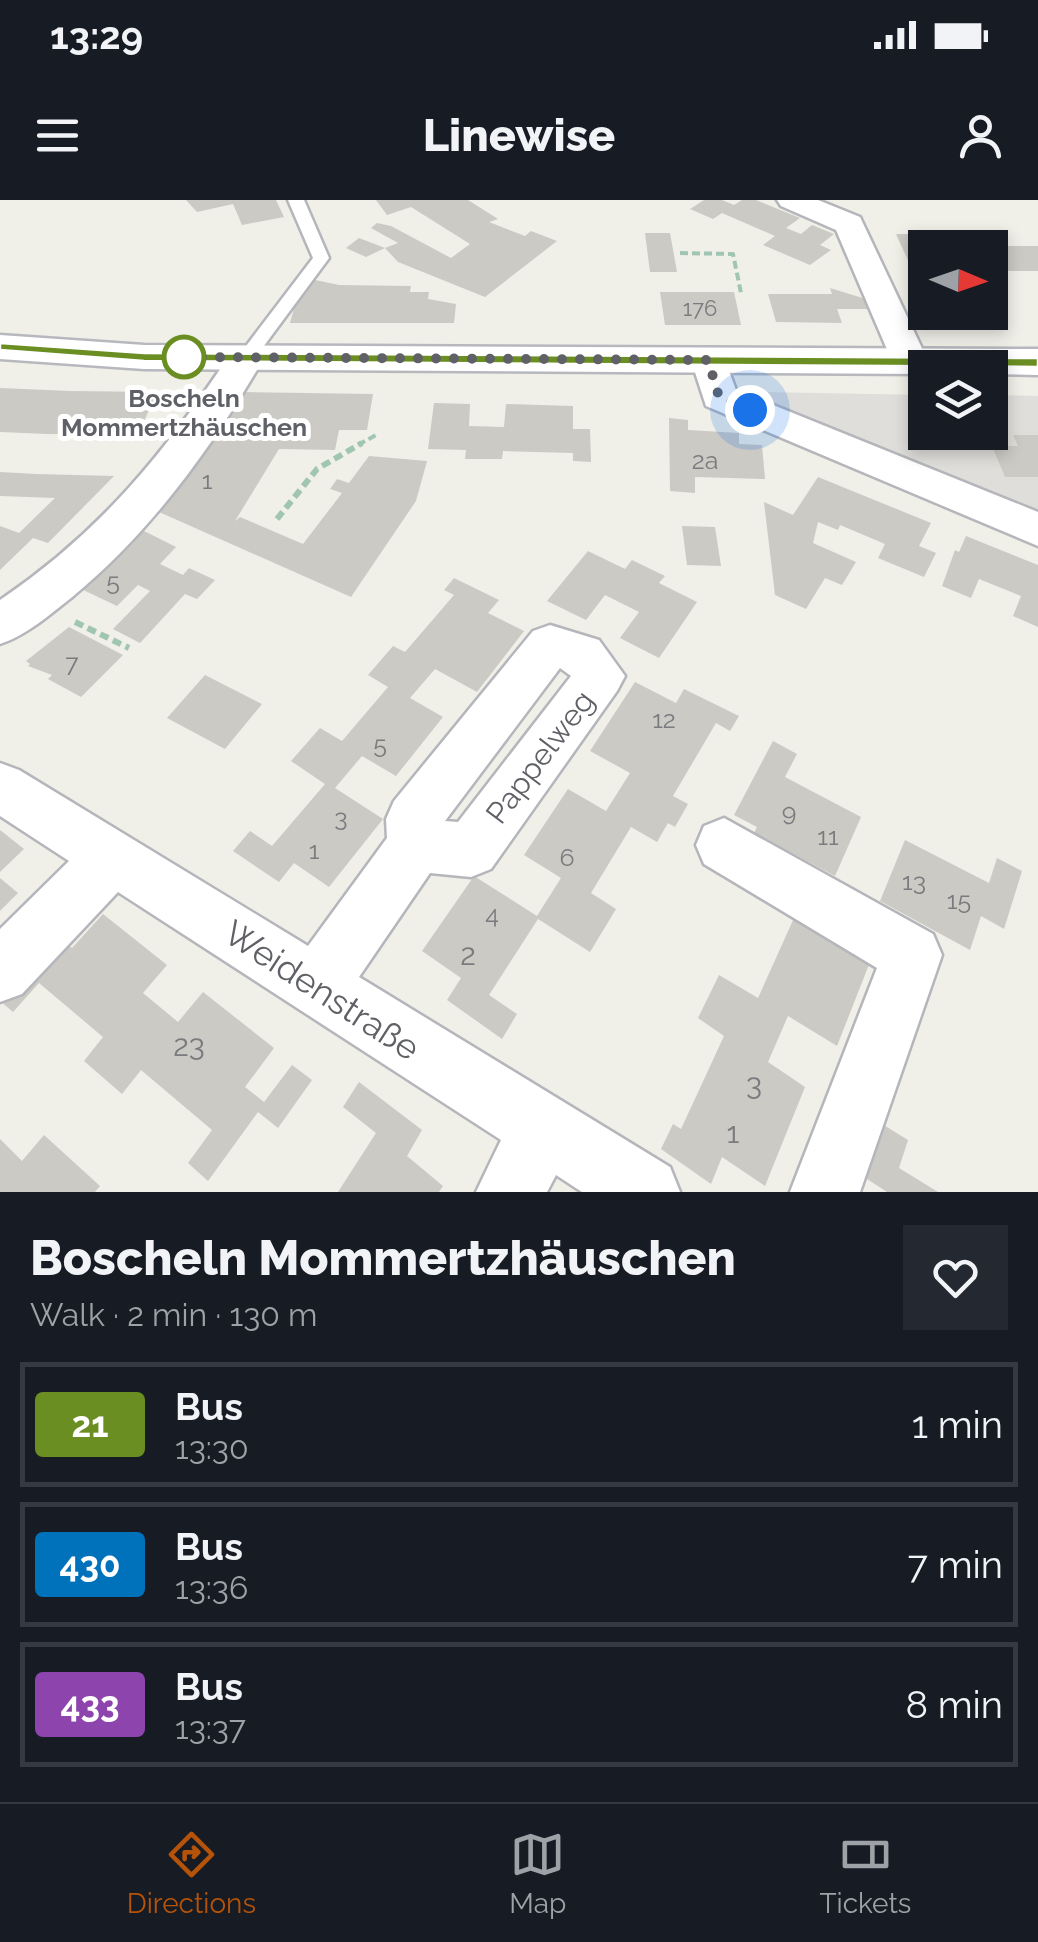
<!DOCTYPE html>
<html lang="en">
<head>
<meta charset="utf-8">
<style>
  body { margin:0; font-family:Raleway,sans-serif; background:#242831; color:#f1f3f6; height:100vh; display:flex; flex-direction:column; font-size:38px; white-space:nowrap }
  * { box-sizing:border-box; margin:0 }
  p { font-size:32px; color:#9ea1a6 }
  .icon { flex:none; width:55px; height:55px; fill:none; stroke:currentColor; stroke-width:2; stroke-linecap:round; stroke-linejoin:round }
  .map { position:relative; height:992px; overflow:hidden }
  .details { display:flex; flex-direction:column; background:#171b24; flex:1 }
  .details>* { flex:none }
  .badge { padding:0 20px; border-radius:8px; font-size:35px; line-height:65px }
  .needle { width:65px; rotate:92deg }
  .controls { position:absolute; left:908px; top:30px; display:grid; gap:20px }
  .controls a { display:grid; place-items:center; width:100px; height:100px; border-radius:0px; background:#171b24; box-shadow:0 5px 15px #0003; font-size:50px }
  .you { position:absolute; width:50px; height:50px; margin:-25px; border:8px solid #fff; border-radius:50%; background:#1a73e8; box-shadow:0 0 0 15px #1a73e833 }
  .map>.badge { position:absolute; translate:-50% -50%; box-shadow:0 0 0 5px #fff }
  .round { display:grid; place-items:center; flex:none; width:105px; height:105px; border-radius:0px; background:#242831 }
  .headline { display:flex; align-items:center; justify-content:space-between; height:170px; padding:0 30px }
  h1 { font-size:48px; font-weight:800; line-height:75px }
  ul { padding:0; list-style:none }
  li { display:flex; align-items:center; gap:30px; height:125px; margin:0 20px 15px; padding:0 10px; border:5px solid #363941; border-radius:0px }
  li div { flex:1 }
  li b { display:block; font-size:38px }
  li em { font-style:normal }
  li .badge { min-width:110px; font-weight:700; text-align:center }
  .status { display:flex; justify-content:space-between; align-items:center; height:70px; padding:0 50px; background:#171b24; direction:ltr }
  .status svg { height:28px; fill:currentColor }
  header { display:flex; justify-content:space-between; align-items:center; height:130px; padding:0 30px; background:#171b24; font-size:45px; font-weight:800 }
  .tabs { display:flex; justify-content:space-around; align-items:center; height:140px; border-top:2px solid #363941; background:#171b24; font-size:28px; color:#9ea1a6 }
  .tabs a { display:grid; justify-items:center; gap:5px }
  .tabs .on { color:#b45309 }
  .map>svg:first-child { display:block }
</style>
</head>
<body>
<div class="status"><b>13:29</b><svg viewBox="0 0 49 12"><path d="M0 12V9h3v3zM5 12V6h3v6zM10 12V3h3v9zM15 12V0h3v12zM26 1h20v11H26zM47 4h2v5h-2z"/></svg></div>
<header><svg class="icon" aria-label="menu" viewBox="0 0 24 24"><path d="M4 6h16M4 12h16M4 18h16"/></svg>Linewise<svg class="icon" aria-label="person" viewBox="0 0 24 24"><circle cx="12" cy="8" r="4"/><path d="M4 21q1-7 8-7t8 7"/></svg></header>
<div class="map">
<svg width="1038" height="992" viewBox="0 0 1038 992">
  <rect width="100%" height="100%" fill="#f0efe8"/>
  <path fill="#dfdeda" d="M757,192L925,195V232H990V195L1038,196V313L760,200Z"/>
  <g fill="#cccac4">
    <path d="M186,0H276L284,17L242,25L233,4L197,12Z"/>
    <path d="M376,0H468L498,19L489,22L525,36L531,31L557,41L485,97L398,62L385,48L398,43L371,28L377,23L391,26L451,58L470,44L411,7L387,15Z"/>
    <path d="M704,0H722L734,5L742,0H756L800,18L786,28L801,34L812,25L834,34L820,45L831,50L810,65L763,45L775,36L722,13L713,19L690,9Z"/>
    <path d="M645,33H670L677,72H650Z"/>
    <path d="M896,34H969L976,48H925V69H912Z"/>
    <path d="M359,38L385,48L366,57L346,48Z"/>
    <rect x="990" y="46" width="48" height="25"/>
    <path d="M315,80L339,85L411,86L410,92H429L428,99L456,104L454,123H290L295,105Z"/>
    <path d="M830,88L869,100L873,109H837L842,123L776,122L768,94H832Z"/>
    <path d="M660,92H734L741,125H665Z"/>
    <path d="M0,188L70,191L157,192L138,235L47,234L0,232Z"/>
    <path d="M243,192L373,194L367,230H339L335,250L279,249L235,321L240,317L303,344L342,293L330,289L337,279L349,283L369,256L427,261L416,301L351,397L159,312Z"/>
    <path d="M434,203L470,204L469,226L504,227L506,204L573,206V229H590L591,262L573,261V253L503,251L502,259H465L466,250L428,249Z"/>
    <path d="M669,218L688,220V230L739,233V244L762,245L765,279L695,277V293L670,291Z"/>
    <path d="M1013,235H1038V277H1005L992,246H1018Z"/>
    <path d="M0,272L36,274L114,276L48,343L33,338L0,370V326L19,333L55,298L0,296Z"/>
    <path d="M818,277L931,323L919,346L936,353L924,377L878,358L885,344L840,325L838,330L818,322L813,343L856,362L842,385L825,378L806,409L775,395L764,302L793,315Z"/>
    <path d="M682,326L715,327L721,366L687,365Z"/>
    <path d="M140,329L176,347L160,364L183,375L189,368L215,380L197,399L185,394L140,443L113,429L150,391L138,385L117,406L77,387Z"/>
    <path d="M966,336L1038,365V427L1013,416L1021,396L979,379L971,398L942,386L955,350L959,352Z"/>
    <path d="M588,351L625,369L632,360L665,376L659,383L697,402L659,458L620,438L639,412L605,395L586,420L547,401Z"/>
    <path d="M454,378L499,400L488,413L524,431L477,492L435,469L410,498L443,517L396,576L362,556L335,588L383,619L329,687L294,663L279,682L233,651L250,631L272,646L325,584L291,561L320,528L342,541L388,487L368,475L393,446L405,452L454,395L444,390Z"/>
    <path d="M69,427L123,455L81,497L48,479L52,475L28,466L30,464L26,461Z"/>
    <path d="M205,475L262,504L225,549L167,518Z"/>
    <path d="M635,482L676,503L684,489L739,516L730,531L716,523L673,596L688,604L675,627L668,623L657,642L631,627L591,693L616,709L590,752L538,719L489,795L517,814L502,839L447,800L461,778L422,751L474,676L537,716L561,678L524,655L568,589L606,611L630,573L590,551Z"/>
    <path d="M773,541L797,554L785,577L861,617L835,676L754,633L757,627L734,615Z"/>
    <path d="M0,630L24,649L0,672Z"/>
    <path d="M905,640L989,683L997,658L1022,671L1004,729L981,716L970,750L880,701Z"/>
    <path d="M0,678L18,693L0,711Z"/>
    <path d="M103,714L167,765L143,793L178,822L203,792L274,848L245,887L264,902L292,865L312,880L278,928L258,912L208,981L188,963L212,930L141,870L122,894L84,861L103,837L39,783L13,812L0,801V795L56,736L72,748Z"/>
    <path d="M794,718L870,762L837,846L788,816L768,862L805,887L765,986L722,957L711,984L661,949L673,924L681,929L724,836L698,818L719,775L758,798Z"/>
    <path d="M359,882L422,930L407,956L443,986L439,992H338L376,933L343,907Z"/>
    <path d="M882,924L908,940L899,968L938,992H887L864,977Z"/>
    <path d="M44,935L100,986L95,992H0V939L22,961Z"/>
  </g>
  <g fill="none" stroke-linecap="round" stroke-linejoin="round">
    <defs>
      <path id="lane" d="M288,0H304L329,58L252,162H240V154L313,58Z"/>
      <g id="street">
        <path d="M777,0H818L860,17L928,161L923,169L910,172L897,169L892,161L836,30L781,6Z"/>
        <path d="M246,147L259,150L264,158C211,249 152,331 71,398C49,415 27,435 0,444V400C102,331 166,251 233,150Z"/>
        <path d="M709,149L722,152L736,190L1038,312V346L706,206L691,160L696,152Z"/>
        <path d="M550,425L599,440L625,476L617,491L491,669L471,677L430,673L359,777L670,967L680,992H582L556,975L547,992H476L501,940L118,692L22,794L0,802V729L69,661L0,616V563L19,570L308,746L387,638L386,619L394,601L533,431ZM560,468L571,476L458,622L445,621Z"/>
        <path d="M724,618L933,734L942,755L860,992H790L877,768L704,664L696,645L704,626Z"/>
      </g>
      <path id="secondary" d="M0,135L144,145L1038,149V175L990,174V168H925V174L144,169L0,159Z"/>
    </defs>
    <use href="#lane" stroke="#b5b6bb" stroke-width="5"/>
    <use href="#street" stroke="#b5b6bb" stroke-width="5"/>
    <use href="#secondary" stroke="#b6b8be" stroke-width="5"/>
    <g stroke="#a0c6b1" stroke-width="4" stroke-dasharray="8 4" stroke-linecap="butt">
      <path d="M680,53L733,54L741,93"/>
      <path d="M358,245L376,235"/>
    </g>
    <g stroke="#a0c6b1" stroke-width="6" stroke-dasharray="9 5" stroke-linecap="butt">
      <path d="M277,319L317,269L362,243"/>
      <path d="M75,422L129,448"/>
    </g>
    <use href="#lane" fill="#fff" fill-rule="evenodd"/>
    <use href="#street" fill="#fff" fill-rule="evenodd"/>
    <use href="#secondary" fill="#fff" fill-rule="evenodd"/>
  </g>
  <path fill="#6b8e23" stroke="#fff" stroke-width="2.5" d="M0,143L144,153L1038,158V167L144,161L0,150Z"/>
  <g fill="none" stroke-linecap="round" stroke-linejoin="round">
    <path stroke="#5f6167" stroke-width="10" stroke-dasharray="0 18" d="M184,157L708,160L719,197L750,210"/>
  </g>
  <circle fill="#fff" stroke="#6b8e23" stroke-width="5" cx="184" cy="157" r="20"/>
  <g text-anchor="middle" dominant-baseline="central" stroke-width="10" stroke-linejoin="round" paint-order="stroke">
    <g font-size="22" fill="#7a7b7e">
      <text x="700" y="108">176</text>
    </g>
    <g font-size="25" font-weight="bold" fill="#5f6167" stroke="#fff">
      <text x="184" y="198">Boscheln<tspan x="184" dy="29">Mommertzhäuschen</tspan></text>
    </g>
    <g font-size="25" fill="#7a7b7e">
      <text x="705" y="260">2a</text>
      <text x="207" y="280">1</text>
      <text x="113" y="381">5</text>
      <text x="72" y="463">7</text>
      <text x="664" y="519">12</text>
      <text x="380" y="544">5</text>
      <text x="789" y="612">9</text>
      <text x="341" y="617">3</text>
      <text x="828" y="636">11</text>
      <text x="314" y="650">1</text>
      <text x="567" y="657">6</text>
      <text x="914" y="681">13</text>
      <text x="959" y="700">15</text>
      <text x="492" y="714">4</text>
    </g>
    <g font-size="30" fill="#5f6167" stroke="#fff">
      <text transform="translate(540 557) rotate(-53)">Pappelweg</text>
    </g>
    <g font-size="30" fill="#7a7b7e">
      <text x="468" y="754">2</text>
      <text x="189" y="845">23</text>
      <text x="754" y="884">3</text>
      <text x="733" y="932">1</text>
    </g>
    <g font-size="35" fill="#5f6167" stroke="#fff">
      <text transform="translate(322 790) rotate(33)">Weidenstraße</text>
    </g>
  </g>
</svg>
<div class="controls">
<a><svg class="needle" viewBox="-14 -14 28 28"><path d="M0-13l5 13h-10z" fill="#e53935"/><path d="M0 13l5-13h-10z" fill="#9ea1a6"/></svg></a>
<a><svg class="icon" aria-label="layers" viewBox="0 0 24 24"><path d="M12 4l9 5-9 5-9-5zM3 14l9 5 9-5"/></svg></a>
</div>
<div class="you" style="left:750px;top:210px"></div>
</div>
<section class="details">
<div class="headline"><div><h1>Boscheln Mommertzhäuschen</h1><p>Walk · 2 min · 130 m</p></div><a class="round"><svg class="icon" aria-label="heart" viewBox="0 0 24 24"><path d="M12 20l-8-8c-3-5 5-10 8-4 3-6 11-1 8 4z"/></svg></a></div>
<ul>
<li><span class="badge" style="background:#6b8e23;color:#fff">21</span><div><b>Bus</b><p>13:30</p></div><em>1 min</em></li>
<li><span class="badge" style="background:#0072bc;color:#fff">430</span><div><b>Bus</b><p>13:36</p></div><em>7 min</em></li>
<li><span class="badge" style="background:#8e44ad;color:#fff">433</span><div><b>Bus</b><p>13:37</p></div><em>8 min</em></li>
</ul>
</section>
<nav class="tabs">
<a class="on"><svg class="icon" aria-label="directions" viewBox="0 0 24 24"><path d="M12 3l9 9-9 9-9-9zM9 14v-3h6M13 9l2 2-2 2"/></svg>Directions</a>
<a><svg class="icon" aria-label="map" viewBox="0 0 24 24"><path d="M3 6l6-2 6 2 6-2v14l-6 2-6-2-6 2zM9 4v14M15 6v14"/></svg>Map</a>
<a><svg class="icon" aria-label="tickets" viewBox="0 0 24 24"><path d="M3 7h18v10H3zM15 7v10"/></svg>Tickets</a>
</nav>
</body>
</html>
